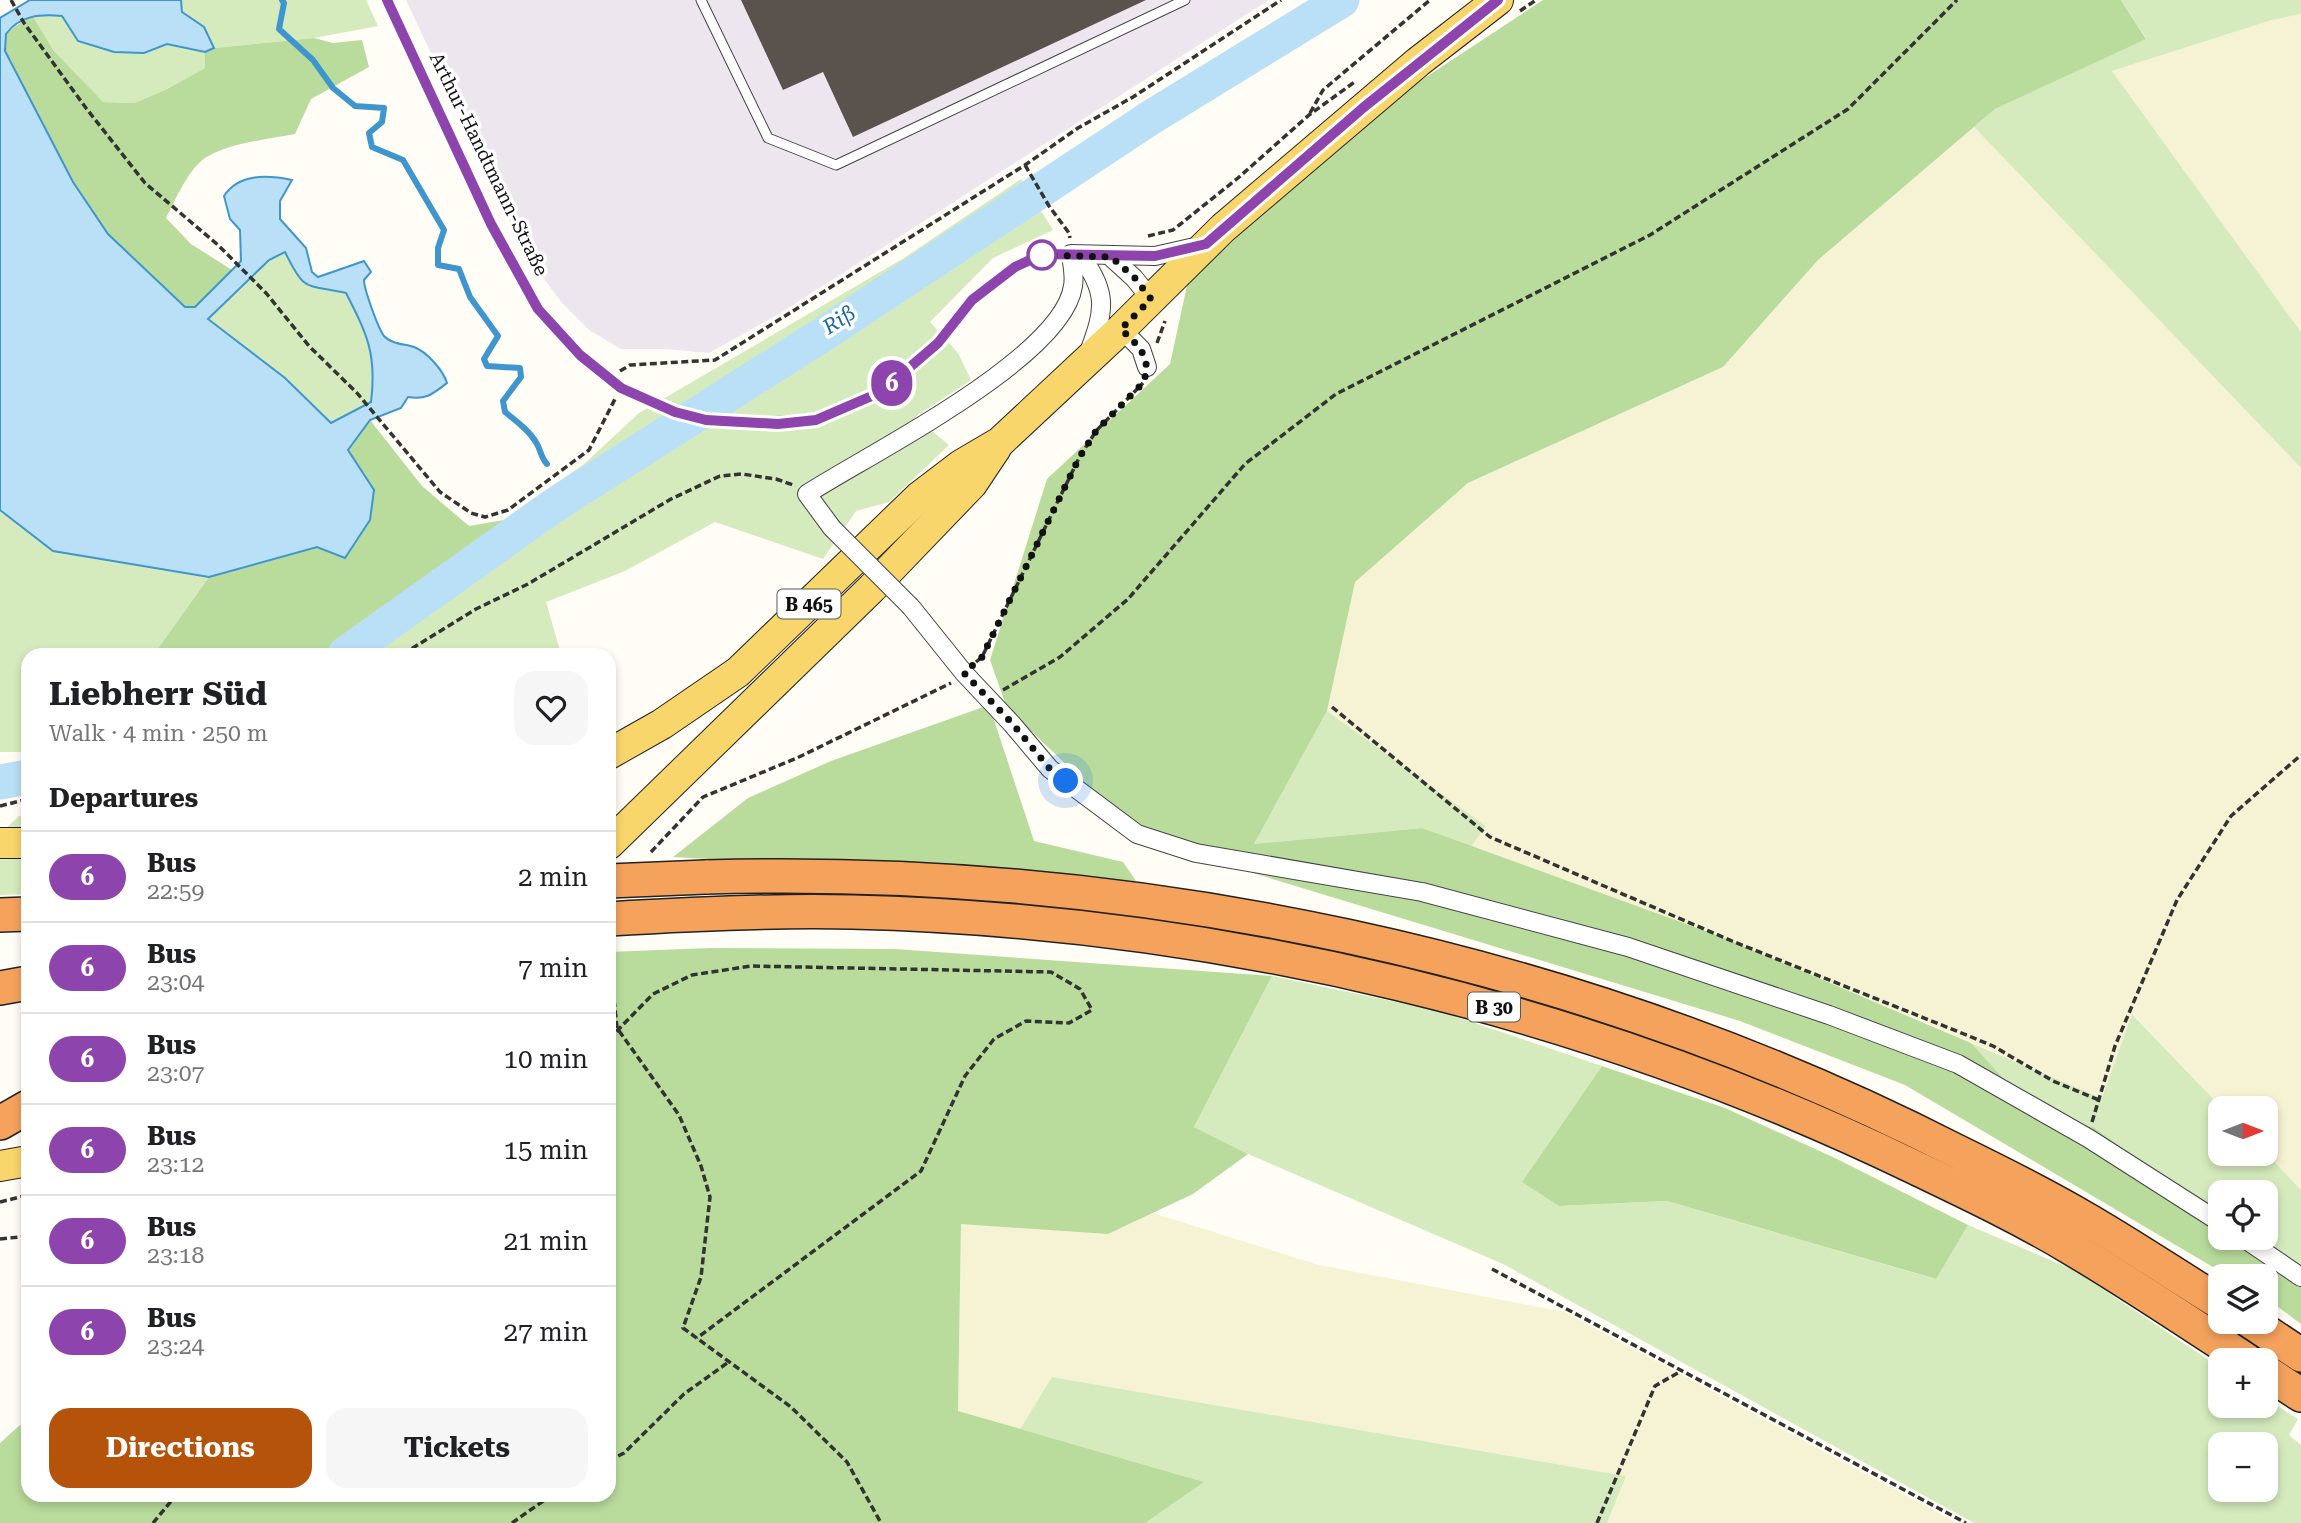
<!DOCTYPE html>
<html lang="en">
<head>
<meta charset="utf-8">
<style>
  body { margin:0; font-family:"Roboto Serif",serif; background:#f6f6f6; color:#202124; height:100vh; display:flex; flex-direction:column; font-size:26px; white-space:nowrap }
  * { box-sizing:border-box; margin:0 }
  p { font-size:23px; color:#757577 }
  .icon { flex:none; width:38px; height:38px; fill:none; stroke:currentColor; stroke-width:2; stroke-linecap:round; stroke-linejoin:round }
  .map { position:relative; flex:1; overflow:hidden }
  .panel { position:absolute; left:21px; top:648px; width:595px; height:854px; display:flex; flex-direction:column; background:#fff; border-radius:21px; box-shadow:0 4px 10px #0003 }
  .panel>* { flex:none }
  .badge { padding:0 14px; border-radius:23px; font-size:24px; line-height:46px }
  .needle { width:46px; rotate:90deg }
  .controls { position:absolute; left:2208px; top:1096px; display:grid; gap:14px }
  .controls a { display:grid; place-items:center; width:70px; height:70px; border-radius:14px; background:#fff; box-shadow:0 4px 10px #0003; font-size:35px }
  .you { position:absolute; width:35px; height:35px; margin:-18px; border:5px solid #fff; border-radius:50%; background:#1a73e8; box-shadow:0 0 0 10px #1a73e833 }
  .map>.badge { position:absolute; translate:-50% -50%; box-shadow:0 0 0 4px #fff }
  h2 { padding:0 28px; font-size:26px; line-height:63px }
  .round { display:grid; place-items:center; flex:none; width:74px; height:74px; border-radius:21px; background:#f6f6f6 }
  .head { display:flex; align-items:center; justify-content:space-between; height:119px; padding:0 28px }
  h1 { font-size:33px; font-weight:700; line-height:52px }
  .cta { display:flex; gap:14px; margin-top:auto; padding:14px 28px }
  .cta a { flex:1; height:80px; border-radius:21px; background:#b45309; color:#fff; font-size:28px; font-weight:700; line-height:80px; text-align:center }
  .cta a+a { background:#f6f6f6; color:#202124 }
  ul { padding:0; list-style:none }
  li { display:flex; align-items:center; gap:21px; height:91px; padding:0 28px; border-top:2px solid #e0e0e0 }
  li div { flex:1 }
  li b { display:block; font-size:26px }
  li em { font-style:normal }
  li .badge { min-width:77px; font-weight:700; text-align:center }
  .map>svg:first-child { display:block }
</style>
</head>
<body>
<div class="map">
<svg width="2301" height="1523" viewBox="0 0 2301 1523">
  <rect width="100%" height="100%" fill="#fffdf5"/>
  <path fill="#eee6ef" d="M406,0H1269L779,314L709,353L667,349H621L589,330L562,303L533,264L506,214Z"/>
  <g fill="#f6f3d4">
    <path d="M2301,14V332L2112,71L2272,20Z"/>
    <path d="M1974,127L2301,468V1190L2266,1153V1108H2222L2133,1014L2103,1098L1722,937L1471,847L1486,826L1327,711L1354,582L1468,483L1723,367L1818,260Z"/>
    <path d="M1153,1213L1319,1265L1565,1312L1957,1523H1607L1626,1476L1052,1377L1020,1429L958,1411L961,1223L1108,1234Z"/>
  </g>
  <g fill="#d5ebbd" fill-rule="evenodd">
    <path d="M181,0H366L378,26L314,38L214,48L204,27L182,12Z"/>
    <path d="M2121,0H2301V14L2272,20L2112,71L2301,332V468L1974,127L1995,109L2146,38Z"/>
    <path d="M43,14L62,16L78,41L144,53L167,43L205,52V68L167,89L135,103L102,102L54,51L32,15Z"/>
    <path d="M1021,179L1053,230L993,258L930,322L958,353L971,380L915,417L949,445L889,502L856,511L823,559L715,522L625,571L546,602L561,654H368L516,543L504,520L584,464L639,413L904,258Z"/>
    <path d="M285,252C303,291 307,285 346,293C367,334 377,354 371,402L331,423L285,378L208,319L269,260Z"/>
    <path d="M0,510L53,551L209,577L154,654H28V752H0Z"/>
    <path d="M1327,711L1486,826L1471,847L1422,828L1254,844Z"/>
    <path d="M28,815V894L0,895V834L19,816Z"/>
    <path d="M1272,976L1439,1011L1602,1066L1523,1181L1559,1206L1667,1201L1935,1279L1968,1225L2074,1270L2221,1368V1405H2266V1399L2298,1419L2289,1435L2301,1445V1523H1974L1503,1264L1248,1154L1194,1127ZM2221,1444H2266V1489H2221Z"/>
    <path d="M2132,1014L2222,1108L2221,1153H2266L2301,1190V1278L2245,1237H2266V1192H2221V1220L2040,1118L1971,1043L2102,1098Z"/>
    <path d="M1052,1377L1626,1476L1607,1523H1141L1197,1480L1020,1429Z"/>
  </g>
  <g fill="#b9dc9c">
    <path d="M1543,0H2121L2146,39L1995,109L1818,260L1723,367L1468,483L1355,582L1327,711L1254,844L1422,828L1722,937L1971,1043L2040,1118L2093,1127L2221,1220V1237H2245L2301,1278V1324L2266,1298V1276H2228L1905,1085L1740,1021L1184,852L1119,815L1007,708L990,660L1047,479L1170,364L1188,281L1388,102Z"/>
    <path d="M32,15L54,51L103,102L135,103L167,89L205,68V52L215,48L314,38L333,43L362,40L369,67L311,99L295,134C269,139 228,143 205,158C187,171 176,199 166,218L191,244L232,270L195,308L185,307L108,234L73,182L5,51L6,33Z"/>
    <path d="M370,420L422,486L469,526L504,520L516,543L368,654H154L209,577L318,547L374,490L347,450Z"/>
    <path d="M989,705L1034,841L1123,862L1136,881L885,864L778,863L673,857L748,798L831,761Z"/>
    <path d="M710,948L895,949L1272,976L1194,1127L1248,1154L1193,1194L1108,1234L961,1224L958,1411L1204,1482L1145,1523H0V1443L28,1418V1494H609V952Z"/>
    <path d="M1602,1066L1725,1108L1835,1158L1968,1225L1936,1279L1667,1201L1559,1206L1522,1182Z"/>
  </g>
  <path fill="#b9e0f7" stroke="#3f96cf" stroke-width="2" fill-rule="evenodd" d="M30,0H181L182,12L204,27L214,48L205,52L167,44L144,53L114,52L78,41L62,16C40,14 20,15 6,34L5,51L73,182L108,234L185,307H195L241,261L240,230L230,219L224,196C239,173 268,175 292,180L280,201V219L306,248L312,272L318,277L364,261L371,272L364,280C364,289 378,328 384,336C391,344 405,344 414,347C427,352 443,370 447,383C433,394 426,400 408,397L401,408L370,420L348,450L374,490L370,520L345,558L317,547L209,577L53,551L0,510V18ZM285,252C305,293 305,284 346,293C367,334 377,354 371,402L331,423L285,378L208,319L269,260Z"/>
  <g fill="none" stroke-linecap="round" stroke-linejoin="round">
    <path stroke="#3f96cf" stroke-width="6" d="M282,0L284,3L279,29L313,60L333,88L355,106L384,108L382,122L369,133L372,147L403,160L444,230L438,248V265L459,269L470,297L498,336L484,359L487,366L520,368L521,377L503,401L505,412C516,421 530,431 537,444C541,451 541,458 547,464"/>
    <g stroke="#b9e0f7" stroke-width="35">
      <path d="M345,654L556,504L822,335L1150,118L1342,0"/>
      <path d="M0,782L28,777"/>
    </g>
  </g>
  <path fill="#5a524d" d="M741,0H1146L853,137L823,72L783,90Z"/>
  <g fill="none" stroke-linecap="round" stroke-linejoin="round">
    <defs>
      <g id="lane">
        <path d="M387,0L491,224L538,308L580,356L621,388L675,412L706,420L739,423L816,420L881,392L938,343L972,300L1015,267L1043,254H1071"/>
        <path d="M701,0L768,138L836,165L1185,0"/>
      </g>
      <g id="street">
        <path d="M1080,255C1108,292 1105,310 1089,352"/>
        <path d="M1111,257L1134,278L1151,299"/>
        <path d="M1121,329L1141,349L1147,367"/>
        <path d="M832,528L807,494C867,455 1063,358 1073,286C1075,276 1072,264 1071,254L1155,256L1199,246"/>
        <path d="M911,607L964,673L1012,724L1050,769L1137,834L1196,853L1422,892L1628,947L1829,1015L1958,1064L2088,1138L2221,1223"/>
        <path d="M2242,1237L2301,1277"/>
      </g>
      <g id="primary">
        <path d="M609,754L662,724L738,672L919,497L961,465L1000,442L1121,329L1223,228L1418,62L1498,0"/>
        <path d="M0,843H28"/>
        <path d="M609,844L872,588L972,484L996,448"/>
        <path d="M0,1166L28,1161"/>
      </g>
      <g id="highway">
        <path d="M706,877C1133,865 1575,956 1956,1151C1999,1172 2043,1194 2084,1218C2131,1245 2175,1275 2221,1303"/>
        <path d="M0,915L28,914"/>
        <path d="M609,919C690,914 771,910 852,912C1219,921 1586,1008 1916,1168C1968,1193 2021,1218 2071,1248C2130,1283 2188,1322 2246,1360"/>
        <path d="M0,988L28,983"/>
        <path d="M0,1123L28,1107"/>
        <path d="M2250,1321L2301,1355"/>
        <path d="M2266,1372L2301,1395"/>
      </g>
    </defs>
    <use href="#lane" stroke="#444" stroke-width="11"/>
    <use href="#street" stroke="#444" stroke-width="20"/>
    <use href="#primary" stroke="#222" stroke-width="32"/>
    <use href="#highway" stroke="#222" stroke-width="36"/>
    <g stroke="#333" stroke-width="3.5" stroke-dasharray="7 3.5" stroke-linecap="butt">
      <path d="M11,0L24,23L86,108L145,183L218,245L266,293L309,346L357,393L440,492L471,513L485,517L508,510L589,450L615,399"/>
      <path d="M1520,11L1536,0"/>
      <path d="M1310,113L1323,90L1430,0"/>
      <path d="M1025,165L1049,206L1069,233L1070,238"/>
      <path d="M1148,236L1173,230L1238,178L1309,115L1356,81"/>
      <path d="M1157,343L1165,321"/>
      <path d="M620,371L630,365L715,360L1025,165L1078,128L1133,97L1281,0"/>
      <path d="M403,654L476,609L528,584L671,499L720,476L742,474L776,479L793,485"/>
      <path d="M976,662L982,657L1079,458L1096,431L1143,383"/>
      <path d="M1003,690L1060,657L1128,599L1245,464L1336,394L1650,235L1848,109L1957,0"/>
      <path d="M1332,707L1490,837L1732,941L1964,1034L1993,1046L2053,1081L2099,1100"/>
      <path d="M0,806L28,799"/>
      <path d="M651,852L703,797L797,758L951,683"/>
      <path d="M609,991L614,999L617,1028L679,1115L701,1166L710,1197L701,1277L683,1328L791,1407L847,1462L881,1523"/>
      <path d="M609,1039L653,994L692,975L751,966L1051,972L1080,989L1092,1010L1069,1023L1026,1021L994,1039L965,1076L921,1171L697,1338"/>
      <path d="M2092,1122L2115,1046L2177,900L2231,816L2301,755"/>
      <path d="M0,1202L28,1195"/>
      <path d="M0,1239L28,1236"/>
      <path d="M1492,1269L1966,1523"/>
      <path d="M609,1461L624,1453L684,1394L730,1361"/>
      <path d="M153,1523L177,1494"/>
      <path d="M512,1523L553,1494"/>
      <path d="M1597,1523L1655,1386L1681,1371"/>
    </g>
    <use href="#lane" stroke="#fff" stroke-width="9"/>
    <use href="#street" stroke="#fff" stroke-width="18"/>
    <use href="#primary" stroke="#f9d66b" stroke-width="30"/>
    <use href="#highway" stroke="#f5a25d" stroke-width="33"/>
    <defs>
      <path id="street-bridge" d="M832,528L911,607"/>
      <path id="highway-bridge" d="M609,881L706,877"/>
    </defs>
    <use href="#street-bridge" stroke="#444" stroke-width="20" stroke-linecap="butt"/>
    <use href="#highway-bridge" stroke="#222" stroke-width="36" stroke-linecap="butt"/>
    <use href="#street-bridge" stroke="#fff" stroke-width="18"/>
    <use href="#highway-bridge" stroke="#f5a25d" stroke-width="33"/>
  </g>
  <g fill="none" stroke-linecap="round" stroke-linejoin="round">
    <defs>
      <path id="line" d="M387,0L491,224L538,309L580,355L621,388L675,412L706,420L778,424L816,420L881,392L938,343L972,300L1015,267L1043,254L1155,256L1206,244L1364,107L1498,0"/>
    </defs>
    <use href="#line" stroke="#fff" stroke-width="16"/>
    <use href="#line" stroke="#8e44ad" stroke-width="10"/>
    <path stroke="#111" stroke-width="7" stroke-dasharray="0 12.6" d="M1042,255L1111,257L1135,278L1151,299L1121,329L1141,349L1147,367L1144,382L1096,431L1079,458L982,657L964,673L1012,723L1050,769L1066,781"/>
  </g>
  <circle fill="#fff" stroke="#8e44ad" stroke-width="3.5" cx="1042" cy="255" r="14"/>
  <g text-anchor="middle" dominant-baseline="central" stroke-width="7" stroke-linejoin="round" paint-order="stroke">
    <g fill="#fff" stroke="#585858" stroke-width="2">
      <rect x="777.5" y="589.5" width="63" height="29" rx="5"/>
      <rect x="1468" y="992.5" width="52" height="29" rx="5"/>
    </g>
    <g font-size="18" font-weight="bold" fill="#111">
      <text x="809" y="604">B 465</text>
      <text x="1494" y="1007">B 30</text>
    </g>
    <g font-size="19" fill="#111" stroke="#fff">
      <text transform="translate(489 164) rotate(64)">Arthur-Handtmann-Straße</text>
    </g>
    <g font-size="21" font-style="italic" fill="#1768a6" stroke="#fff">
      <text transform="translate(839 320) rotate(-33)">Riß</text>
    </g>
  </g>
</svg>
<div class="controls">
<a><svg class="needle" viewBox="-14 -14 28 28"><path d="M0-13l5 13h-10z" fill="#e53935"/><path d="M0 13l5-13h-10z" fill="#757577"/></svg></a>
<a><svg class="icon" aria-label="locate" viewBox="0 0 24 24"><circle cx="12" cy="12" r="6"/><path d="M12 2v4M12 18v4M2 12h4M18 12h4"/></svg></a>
<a><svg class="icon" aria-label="layers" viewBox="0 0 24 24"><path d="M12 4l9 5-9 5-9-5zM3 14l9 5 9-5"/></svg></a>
<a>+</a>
<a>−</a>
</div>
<div class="you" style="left:1066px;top:781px"></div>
<b class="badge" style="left:892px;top:383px;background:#8e44ad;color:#fff">6</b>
<section class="panel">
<div class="head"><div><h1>Liebherr Süd</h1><p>Walk · 4 min · 250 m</p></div><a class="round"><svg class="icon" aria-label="heart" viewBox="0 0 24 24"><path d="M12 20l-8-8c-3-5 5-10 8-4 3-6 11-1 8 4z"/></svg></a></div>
<h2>Departures</h2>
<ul>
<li><span class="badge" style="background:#8e44ad;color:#fff">6</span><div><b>Bus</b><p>22:59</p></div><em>2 min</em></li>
<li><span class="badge" style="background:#8e44ad;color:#fff">6</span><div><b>Bus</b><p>23:04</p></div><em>7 min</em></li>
<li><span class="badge" style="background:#8e44ad;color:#fff">6</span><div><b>Bus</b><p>23:07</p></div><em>10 min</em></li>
<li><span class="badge" style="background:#8e44ad;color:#fff">6</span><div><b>Bus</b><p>23:12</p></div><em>15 min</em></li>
<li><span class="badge" style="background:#8e44ad;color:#fff">6</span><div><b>Bus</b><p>23:18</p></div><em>21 min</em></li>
<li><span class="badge" style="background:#8e44ad;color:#fff">6</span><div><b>Bus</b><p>23:24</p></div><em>27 min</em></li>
</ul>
<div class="cta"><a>Directions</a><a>Tickets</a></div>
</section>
</div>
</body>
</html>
